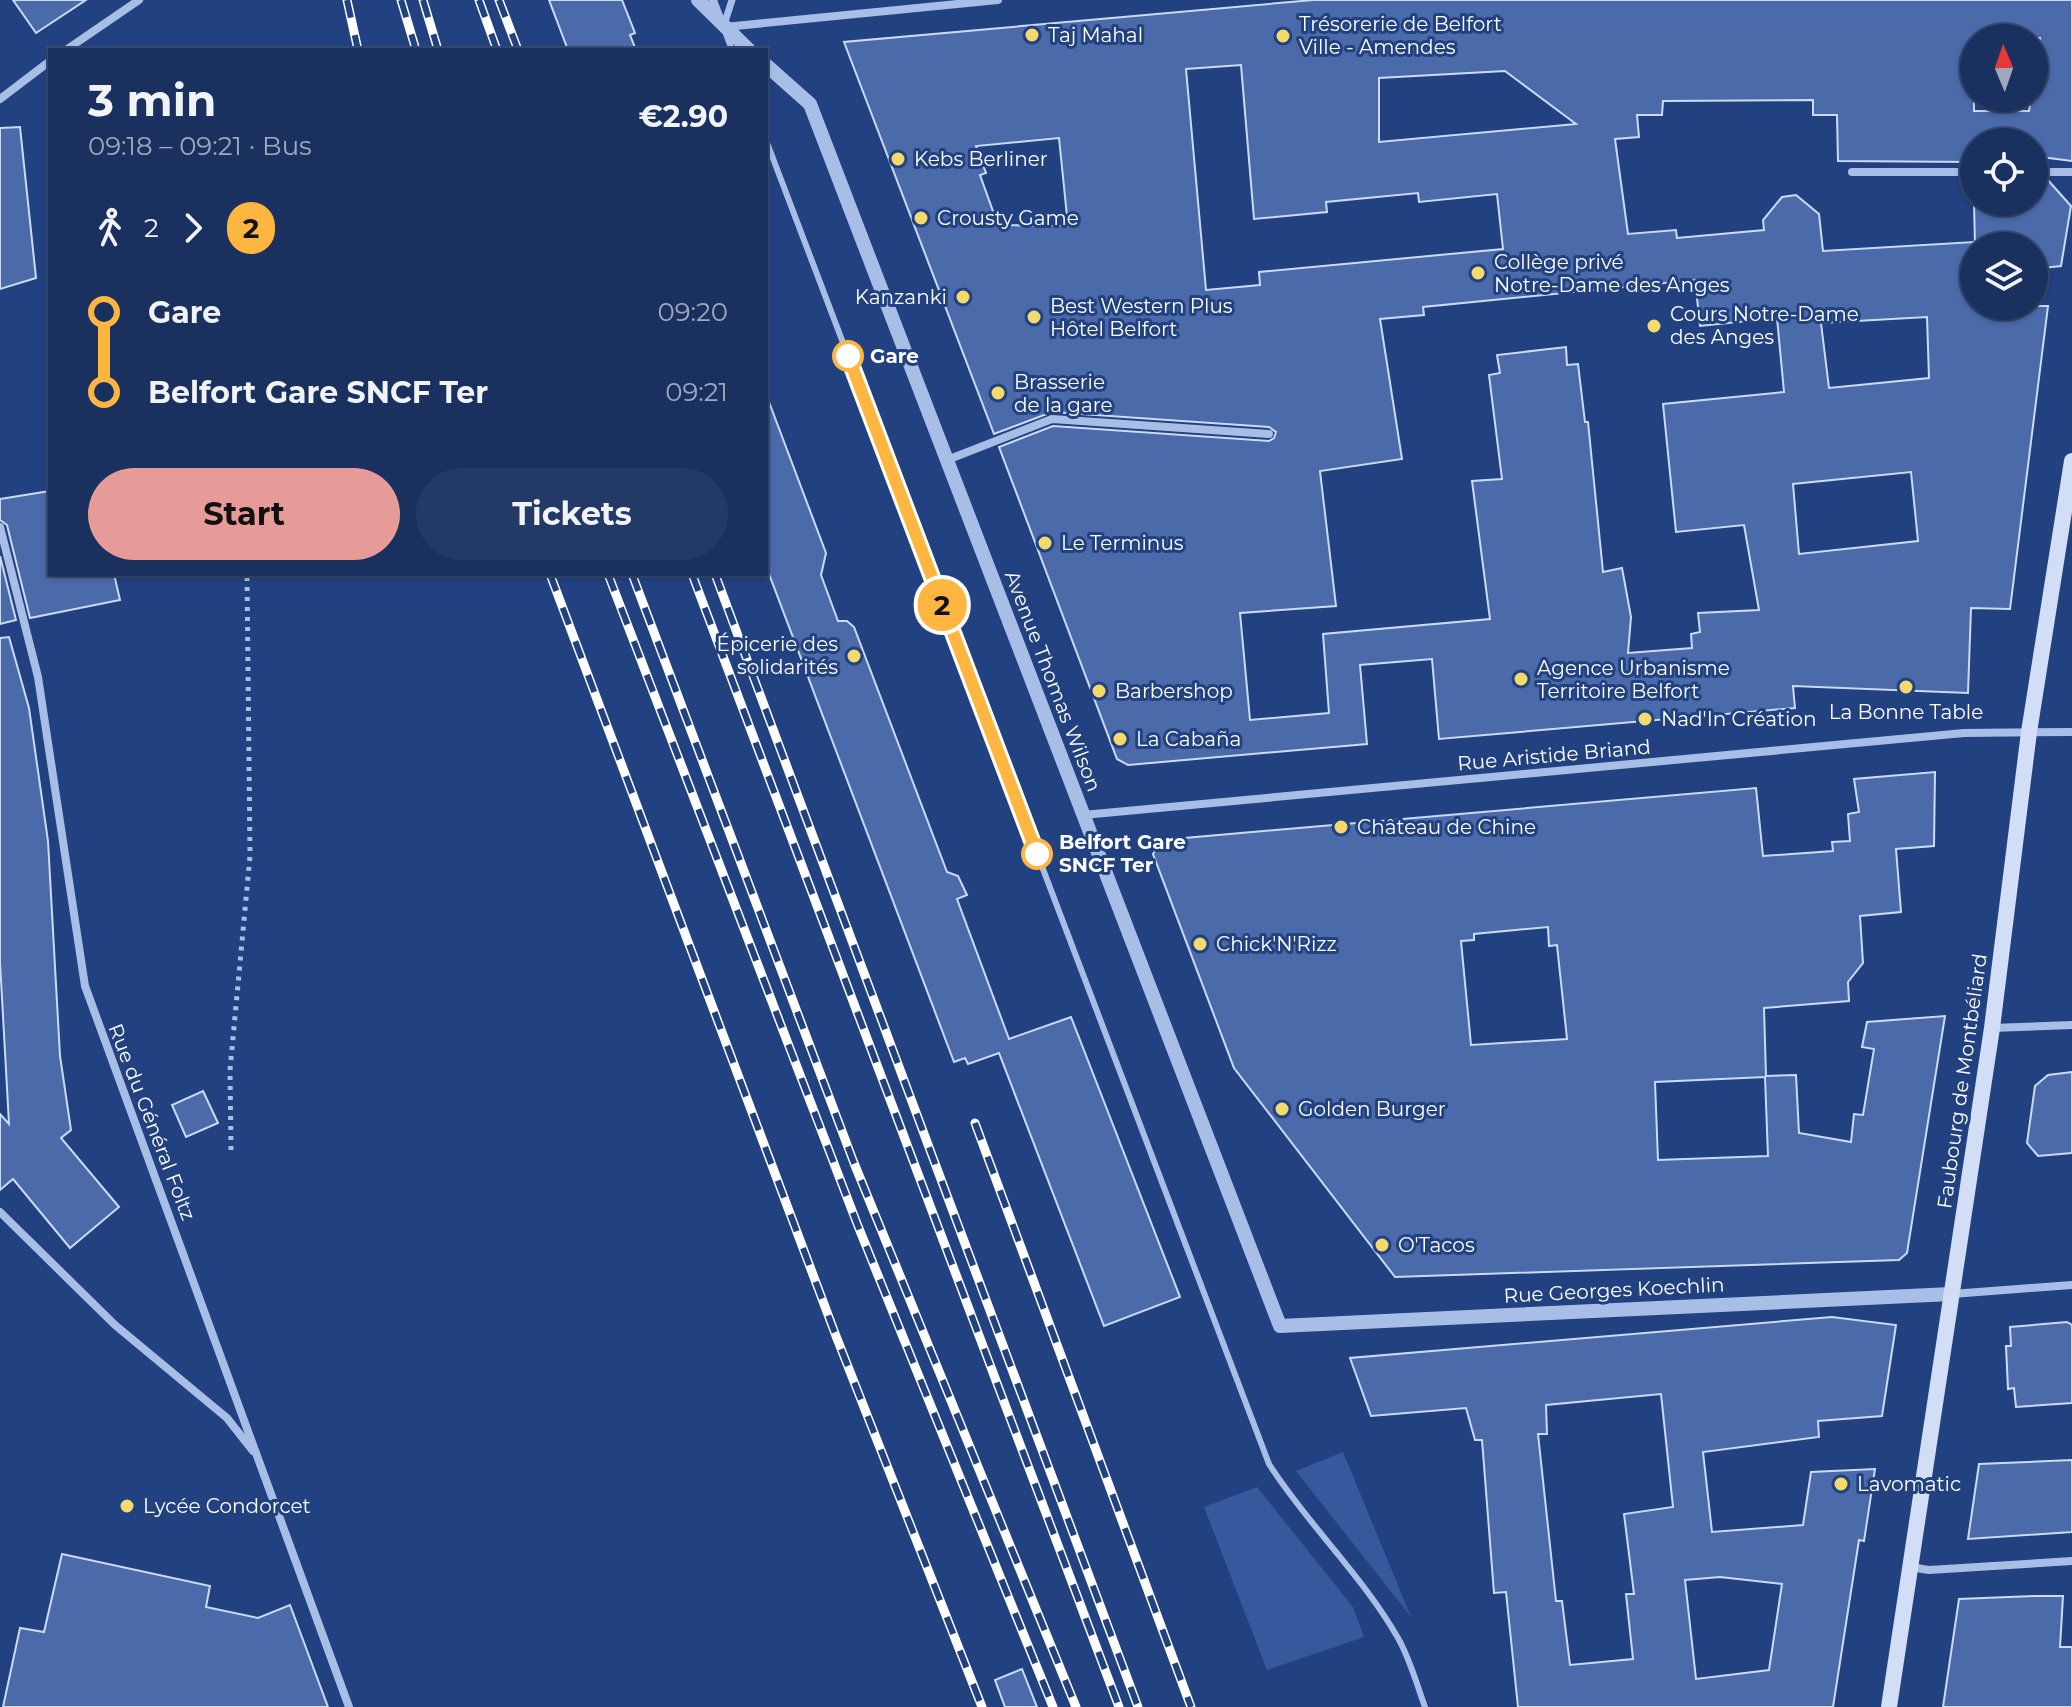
<!DOCTYPE html>
<html lang="en">
<head>
<meta charset="utf-8">
<style>
  body { margin:0; font-family:Montserrat,sans-serif; background:#233966; color:#f1f3f6; height:100vh; display:flex; flex-direction:column; font-size:30px; white-space:nowrap }
  * { box-sizing:border-box; margin:0 }
  p { font-size:26px; color:#9fa9bd }
  .icon { flex:none; width:44px; height:44px; fill:none; stroke:currentColor; stroke-width:2; stroke-linecap:round; stroke-linejoin:round }
  .map { position:relative; flex:1; overflow:hidden }
  .sheet { position:absolute; left:48px; top:48px; width:720px; height:528px; display:flex; flex-direction:column; background:#1a3160; border-radius:0px; box-shadow:0 2px 6px #0004,0 0 0 2px #384c75 }
  .sheet>* { flex:none }
  .badge { padding:0 16px; border-radius:26px; font-size:28px; line-height:52px }
  .needle { width:52px; rotate:358deg }
  .controls { position:absolute; left:1960px; top:24px; display:grid; gap:16px }
  .controls a { display:grid; place-items:center; width:88px; height:88px; border-radius:50%; background:#1a3160; box-shadow:0 2px 6px #0004,0 0 0 2px #384c75; font-size:40px }
  .map>.badge { position:absolute; translate:-50% -50%; box-shadow:0 0 0 4px #fff }
  .legs { display:flex; align-items:center; gap:12px; height:88px; padding:0 40px; font-size:26px }
  .legs p { margin-inline-start:auto }
  .overview { display:flex; align-items:center; justify-content:space-between; height:136px; padding:0 40px }
  h1 { font-size:44px; font-weight:700; line-height:60px }
  .cta { display:flex; gap:16px; margin-top:auto; padding:16px 40px }
  .cta a { flex:1; height:92px; border-radius:48px; background:#e69b98; color:#111; font-size:32px; font-weight:700; line-height:92px; text-align:center }
  .cta a+a { background:#233966; color:#f1f3f6 }
  ul { padding:0 40px; list-style:none }
  li { display:flex; align-items:center; gap:28px; height:80px; font-size:30px }
  li i { display:grid; place-items:center; width:12px; height:100%; margin:0 10px; background:currentColor }
  li i::after { content:''; width:20px; height:20px; margin:-10px; border:6px solid; border-radius:50%; background:#1a3160 }
  li p { margin-inline-start:auto }
  li:first-child i { background:linear-gradient(#0000 50%,currentColor 0) }
  li:last-child i { background:linear-gradient(currentColor 50%,#0000 0) }
  .map>svg:first-child { display:block }
</style>
</head>
<body>
<div class="map">
<svg width="2072" height="1707" viewBox="0 0 2072 1707">
  <rect width="100%" height="100%" fill="#224180"/>
  <g fill="#36599e">
    <path d="M1343,1452L1411,1617L1296,1471Z"/>
    <path d="M1257,1487L1353,1607L1364,1637L1267,1670L1204,1507Z"/>
  </g>
  <g fill="#4a6aaa" stroke="#cbdaf6" stroke-width="2" fill-rule="evenodd">
    <path d="M13,0H86L36,33Z"/>
    <path d="M549,0H622L635,33L630,35L636,50H568Z"/>
    <path d="M1313,0H2072V161L2034,156V142H1974V162L1838,161L1837,115H1813V100L1663,101L1662,115H1637L1639,137L1615,139L1628,234L1676,230L1677,238L1764,230L1763,220L1782,197L1796,195L1819,214L1823,251L1974,242V306H2048L2010,609L1971,608L1968,693L1793,686L1795,708L1439,739L1432,659L1360,665L1367,744L1128,765L1117,759L999,447L1053,426L1269,441L1274,438L1276,432L1269,427L1052,412L994,434L844,42ZM1974,38H2040L2034,98H2031L2029,111H1974ZM1241,65L1254,219L1327,212L1326,202L1418,193L1419,202L1497,194L1503,249L1259,272L1260,285L1206,290L1186,69ZM1505,71L1576,124L1379,142V78ZM1059,138L1068,226L998,225L980,175L986,173L976,146ZM1695,280L1700,326L1777,318L1784,392L1663,404L1676,532L1744,525L1759,610L1698,613L1700,632L1691,634L1692,648L1628,653L1631,617L1622,568L1603,572L1588,422H1585L1578,364L1567,365L1566,347L1497,355L1500,373L1489,375L1502,479L1472,481L1490,619L1323,634L1329,713L1250,720L1240,613L1336,606L1320,471L1402,459L1380,319L1424,315L1423,307ZM1927,317L1929,378L1829,388L1821,323ZM1911,472L1918,541L1799,554L1793,484Z"/>
    <path d="M20,127L36,278L0,289V128Z"/>
    <path d="M2034,179H2047L2071,206L2061,266L2034,269V246H1975L1974,202H2034Z"/>
    <path d="M769,402L826,553L821,575L838,621H847L854,627L947,872L958,876L967,895L957,899L1009,1039L1071,1017L1180,1297L1104,1326L999,1053L968,1064L965,1058L954,1062L766,566V403Z"/>
    <path d="M50,491V574H114L120,600L30,618L7,525L0,520V499Z"/>
    <path d="M0,556L16,620L0,624Z"/>
    <path d="M9,637L29,708L48,841L60,1056L71,1130L61,1138L119,1207L70,1248L13,1179L0,1190V1114L9,1124L0,962V638Z"/>
    <path d="M1935,772L1934,846L1896,849L1901,912L1860,916L1863,963L1848,982L1849,1001L1764,1008L1766,1076L1796,1075L1799,1133L1851,1142L1854,1114L1863,1115L1874,1049L1862,1047L1867,1022L1945,1016L1907,1253L1899,1260L1395,1277L1234,1068L1153,854L1162,840L1756,788L1763,856L1833,851L1832,842L1850,841L1848,814L1859,812L1854,779ZM1548,927L1549,946L1557,945L1567,1039L1471,1045L1461,941L1474,940V934ZM1765,1077L1768,1156L1658,1160L1655,1082Z"/>
    <path d="M2072,1072V1153L2038,1156L2027,1143L2035,1086L2048,1075Z"/>
    <path d="M203,1091L218,1123L186,1137L172,1105Z"/>
    <path d="M1832,1317L1896,1325L1882,1416L1818,1421L1819,1437L1703,1452L1712,1532L1803,1525L1811,1472L1875,1469L1864,1541L1859,1540L1833,1707H1518L1506,1592L1494,1593L1482,1440H1475L1466,1408L1371,1416L1350,1358ZM1661,1394L1673,1507L1624,1514L1634,1594H1626L1633,1659L1570,1665L1562,1601H1556L1538,1434H1547L1546,1405ZM1720,1577L1782,1584L1769,1670L1696,1679L1685,1580Z"/>
    <path d="M2067,1322L2072,1325V1403L2016,1407L2014,1388L2008,1389L2006,1346H2011L2010,1327Z"/>
    <path d="M2072,1460V1532L1968,1539L1979,1464Z"/>
    <path d="M62,1554L210,1586L206,1607L258,1618L290,1605L328,1707H3L20,1628L44,1632Z"/>
    <path d="M2034,1596H2063L2060,1647H2072V1707H1943L1959,1599Z"/>
    <path d="M1022,1669L1037,1707H1005L995,1680Z"/>
  </g>
  <g fill="none" stroke-linecap="round" stroke-linejoin="round">
    <path stroke="#a8bee7" stroke-width="5" stroke-dasharray="4 6" stroke-linecap="butt" d="M231,1150L230,1070L250,856L247,574"/>
    <g stroke="#a8bee7" stroke-width="6">
      <path d="M726,34L732,50"/>
      <path d="M766,140L1269,1464C1308,1525 1362,1575 1398,1638C1410,1659 1417,1685 1425,1707"/>
    </g>
    <path stroke="#a8bee7" stroke-width="7" d="M724,25L732,0"/>
    <g stroke="#a8bee7" stroke-width="8">
      <path d="M713,0L719,16"/>
      <path d="M725,27L998,0"/>
      <path d="M66,50L139,0"/>
      <path d="M0,99L50,61"/>
      <path d="M1852,172H1974"/>
      <path d="M2034,172H2072"/>
      <path d="M947,460L1052,419L1269,434"/>
      <path d="M0,527L38,677L85,986L349,1707"/>
      <path d="M1083,815L1964,733L2072,732"/>
      <path d="M1992,1028L2072,1025"/>
      <path d="M0,1212L115,1325L227,1418L253,1451"/>
      <path d="M1952,1294L2072,1285"/>
      <path d="M1910,1567L1929,1570L2072,1561"/>
    </g>
    <g stroke="#a8bee7" stroke-width="14">
      <path d="M698,0L749,50"/>
      <path d="M766,65L810,104L1280,1326L1951,1294"/>
    </g>
    <path stroke="#d2def6" stroke-width="16" d="M1889,1707L1992,1028L2029,732L2072,461"/>
    <defs>
      <g id="rail">
        <path d="M347,0L358,50"/>
        <path d="M401,0L416,50"/>
        <path d="M423,0L438,50"/>
        <path d="M479,0L497,50"/>
        <path d="M499,0L518,50"/>
        <path d="M550,574L836,1336L982,1707"/>
        <path d="M608,574L858,1226L1053,1707"/>
        <path d="M632,574L854,1163L1076,1707"/>
        <path d="M692,574L1119,1707"/>
        <path d="M715,574L1138,1707"/>
        <path d="M975,1123L1191,1707"/>
      </g>
    </defs>
    <use href="#rail" stroke="#fff" stroke-width="9"/>
    <use href="#rail" stroke="#224180" stroke-width="6" stroke-dasharray="18" stroke-linecap="butt"/>
  </g>
  <g fill="none" stroke-linecap="round" stroke-linejoin="round">
    <defs>
      <path id="line-1" d="M848,356L1037,854"/>
    </defs>
    <use href="#line-1" stroke="#fff" stroke-width="18"/>
    <use href="#line-1" stroke="#ffb641" stroke-width="12"/>
  </g>
  <g fill="#f4da6a" stroke="#224180" stroke-width="3">
    <circle cx="1032" cy="35" r="8"/>
    <circle cx="1283" cy="36" r="8"/>
    <circle cx="898" cy="159" r="8"/>
    <circle cx="921" cy="218" r="8"/>
    <circle cx="1478" cy="273" r="8"/>
    <circle cx="963" cy="297" r="8"/>
    <circle cx="1034" cy="317" r="8"/>
    <circle cx="1654" cy="326" r="8"/>
    <circle cx="998" cy="393" r="8"/>
    <circle cx="1045" cy="543" r="8"/>
    <circle cx="854" cy="656" r="8"/>
    <circle cx="1521" cy="679" r="8"/>
    <circle cx="1906" cy="687" r="8"/>
    <circle cx="1099" cy="691" r="8"/>
    <circle cx="1645" cy="719" r="8"/>
    <circle cx="1120" cy="739" r="8"/>
    <circle cx="1341" cy="827" r="8"/>
    <circle cx="1200" cy="944" r="8"/>
    <circle cx="1282" cy="1109" r="8"/>
    <circle cx="1382" cy="1245" r="8"/>
    <circle cx="1841" cy="1484" r="8"/>
    <circle cx="127" cy="1506" r="8"/>
  </g>
  <g fill="#fff" stroke="#ffb641" stroke-width="4">
    <circle cx="848" cy="356" r="14"/>
    <circle cx="1037" cy="854" r="14"/>
  </g>
  <g text-anchor="middle" dominant-baseline="central" stroke-width="6" stroke-linejoin="round" paint-order="stroke">
    <g font-size="20" fill="#fff" stroke="#224180" text-anchor="start">
      <text x="1299" y="24">Trésorerie de Belfort<tspan x="1299" dy="23">Ville - Amendes</tspan></text>
      <text x="1048" y="35">Taj Mahal</text>
      <text x="914" y="159">Kebs Berliner</text>
      <text x="937" y="218">Crousty Game</text>
      <text x="1494" y="262">Collège privé<tspan x="1494" dy="23">Notre-Dame des Anges</tspan></text>
      <text x="947" y="297" text-anchor="end">Kanzanki</text>
      <text x="1050" y="306">Best Western Plus<tspan x="1050" dy="23">Hôtel Belfort</tspan></text>
      <text x="1670" y="314">Cours Notre-Dame<tspan x="1670" dy="23">des Anges</tspan></text>
      <text x="1014" y="382">Brasserie<tspan x="1014" dy="23">de la gare</tspan></text>
      <text x="1061" y="543">Le Terminus</text>
      <text x="838" y="644" text-anchor="end">Épicerie des<tspan x="838" dy="23">solidarités</tspan></text>
      <text x="1537" y="668">Agence Urbanisme<tspan x="1537" dy="23">Territoire Belfort</tspan></text>
      <text x="1115" y="691">Barbershop</text>
      <text x="1906" y="712" text-anchor="middle">La Bonne Table</text>
      <text x="1661" y="719">Nad'In Création</text>
      <text x="1136" y="739">La Cabaña</text>
      <text x="1357" y="827">Château de Chine</text>
      <text x="1216" y="944">Chick'N'Rizz</text>
      <text x="1298" y="1109">Golden Burger</text>
      <text x="1398" y="1245">O'Tacos</text>
      <text x="1857" y="1484">Lavomatic</text>
      <text x="143" y="1506">Lycée Condorcet</text>
    </g>
    <g font-size="20" font-weight="bold" fill="#fff" stroke="#224180" text-anchor="start">
      <text x="870" y="356">Gare</text>
      <text x="1059" y="842">Belfort Gare<tspan x="1059" dy="23">SNCF Ter</tspan></text>
    </g>
    <g font-size="20" fill="#fff" stroke="#224180">
      <text transform="translate(1053 681) rotate(69)">Avenue Thomas Wilson</text>
      <text transform="translate(1554 755) rotate(-5)">Rue Aristide Briand</text>
      <text transform="translate(1962 1081) rotate(-82)">Faubourg de Montbéliard</text>
      <text transform="translate(152 1122) rotate(69)">Rue du Général Foltz</text>
      <text transform="translate(1614 1290) rotate(-3)">Rue Georges Koechlin</text>
    </g>
  </g>
</svg>
<div class="controls">
<a><svg class="needle" viewBox="-14 -14 28 28"><path d="M0-13l5 13h-10z" fill="#e53935"/><path d="M0 13l5-13h-10z" fill="#9fa9bd"/></svg></a>
<a><svg class="icon" aria-label="locate" viewBox="0 0 24 24"><circle cx="12" cy="12" r="6"/><path d="M12 2v4M12 18v4M2 12h4M18 12h4"/></svg></a>
<a><svg class="icon" aria-label="layers" viewBox="0 0 24 24"><path d="M12 4l9 5-9 5-9-5zM3 14l9 5 9-5"/></svg></a>
</div>
<b class="badge" style="left:942px;top:605px;background:#ffb641;color:#111">2</b>
<section class="sheet">
<div class="overview"><div><h1>3 min</h1><p>09:18 – 09:21 · Bus</p></div><b>€2.90</b></div>
<div class="legs"><svg class="icon" aria-label="walk" viewBox="0 0 24 24"><circle cx="13" cy="4" r="2"/><path d="M13 8l-2 6 4 7M11 14l-3 7M7 12l3-4h3l4 4"/></svg>2<svg class="icon" aria-label="forward" viewBox="0 0 24 24"><path d="M9 5l7 7-7 7"/></svg><b class="badge" style="background:#ffb641;color:#111">2</b></div>
<ul>
<li><i style="color:#ffb641"></i><b>Gare</b><p>09:20</p></li>
<li><i style="color:#ffb641"></i><b>Belfort Gare SNCF Ter</b><p>09:21</p></li>
</ul>
<div class="cta"><a>Start</a><a>Tickets</a></div>
</section>
</div>
</body>
</html>
